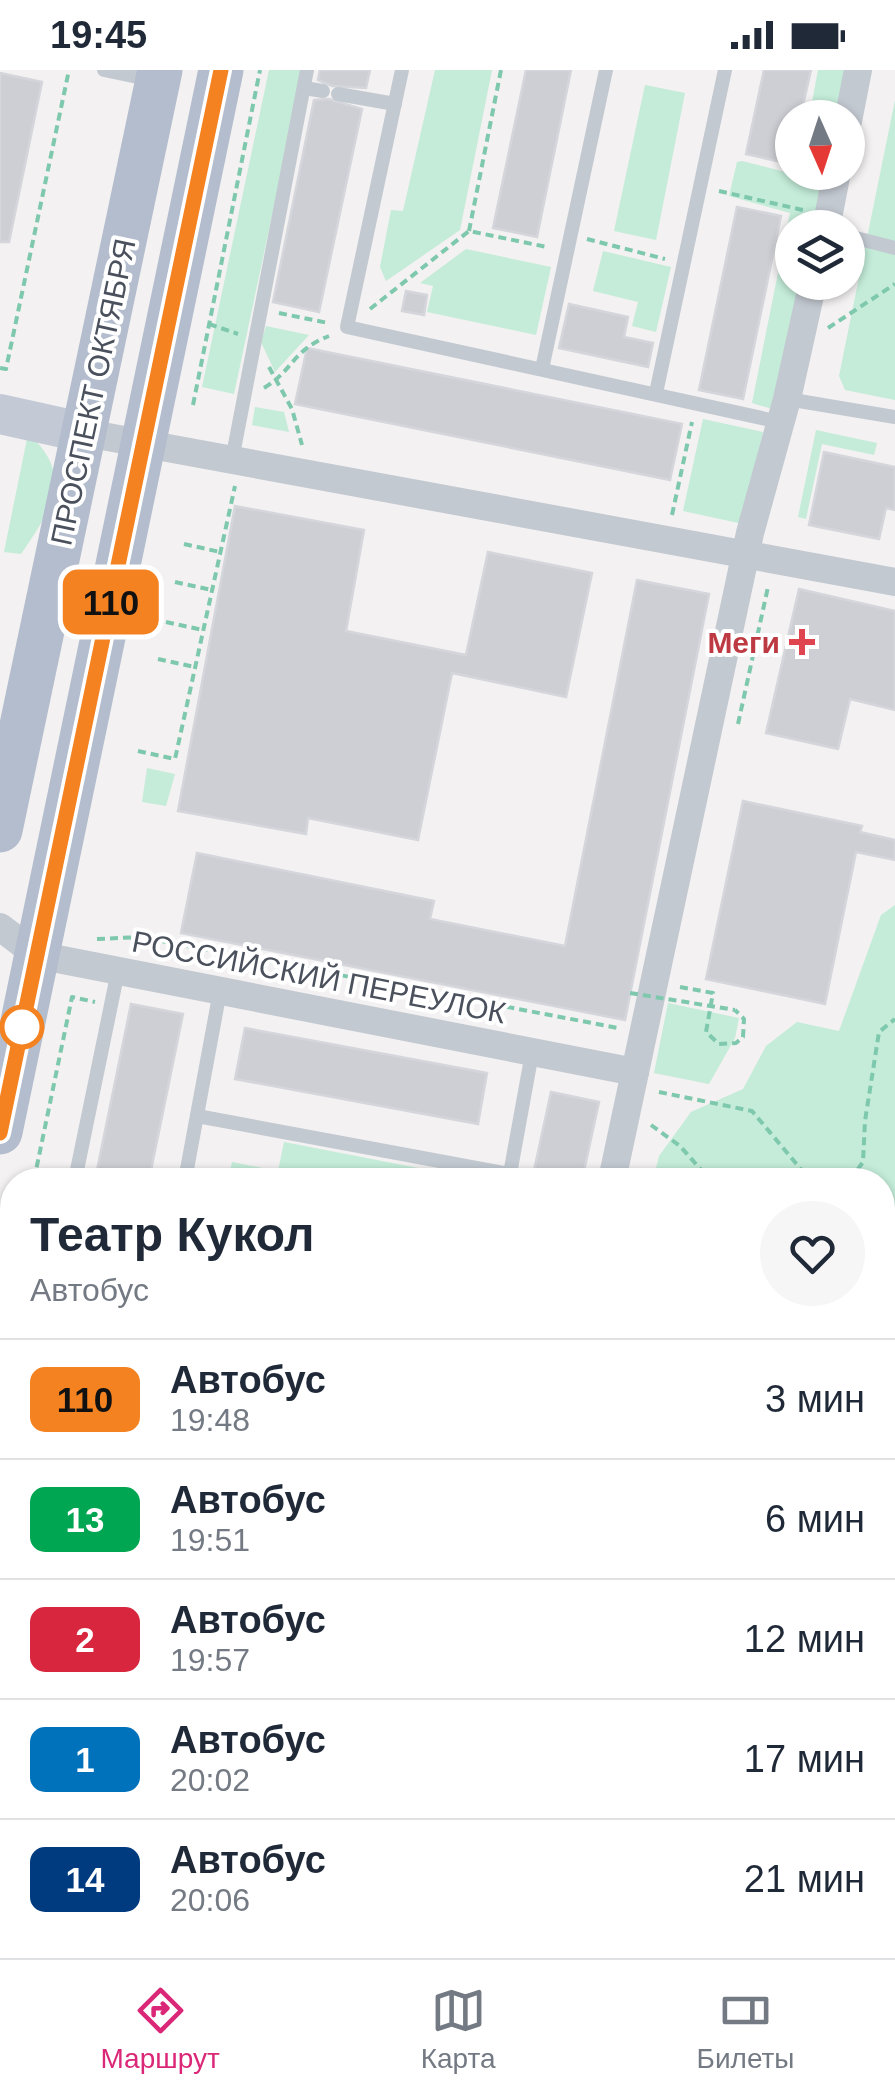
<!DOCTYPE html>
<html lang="ru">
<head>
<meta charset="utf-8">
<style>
  body { margin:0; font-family:Helvetica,sans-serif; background:#f6f6f7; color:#1f2937; height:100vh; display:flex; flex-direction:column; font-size:38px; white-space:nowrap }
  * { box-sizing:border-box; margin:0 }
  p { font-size:32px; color:#747a83 }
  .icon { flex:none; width:55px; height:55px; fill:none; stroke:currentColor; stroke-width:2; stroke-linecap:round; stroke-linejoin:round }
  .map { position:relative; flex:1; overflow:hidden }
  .panel { position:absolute; left:0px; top:1098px; width:895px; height:792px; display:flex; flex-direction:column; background:#fff; border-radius:40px 40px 0 0; box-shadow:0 2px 8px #0004 }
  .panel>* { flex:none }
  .badge { padding:0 20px; border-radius:15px; font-size:35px; line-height:65px }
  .needle { width:65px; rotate:177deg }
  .fabs { position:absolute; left:775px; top:30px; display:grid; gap:20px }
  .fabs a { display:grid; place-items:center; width:90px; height:90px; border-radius:50%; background:#fff; box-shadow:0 2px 8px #0004; font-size:50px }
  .map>.badge { position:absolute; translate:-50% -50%; box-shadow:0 0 0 5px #fff }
  .round { display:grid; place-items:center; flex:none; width:105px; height:105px; border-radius:52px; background:#f6f6f7 }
  .overview { display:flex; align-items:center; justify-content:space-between; height:170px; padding:0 30px }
  h1 { font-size:48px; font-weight:700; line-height:75px }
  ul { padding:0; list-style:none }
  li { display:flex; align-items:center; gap:30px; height:120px; padding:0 30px; border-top:2px solid #e0e1e3 }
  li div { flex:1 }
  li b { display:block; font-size:38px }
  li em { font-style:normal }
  li .badge { min-width:110px; font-weight:700; text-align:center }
  .status { display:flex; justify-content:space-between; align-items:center; height:70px; padding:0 50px; background:#fff; direction:ltr }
  .status svg { height:28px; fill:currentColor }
  .tabs { display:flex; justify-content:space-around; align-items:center; height:140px; border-top:2px solid #e0e1e3; background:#fff; font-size:28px; color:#747a83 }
  .tabs a { display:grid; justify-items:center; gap:5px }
  .tabs .selected { color:#db2777 }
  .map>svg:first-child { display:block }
</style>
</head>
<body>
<div class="status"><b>19:45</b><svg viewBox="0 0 49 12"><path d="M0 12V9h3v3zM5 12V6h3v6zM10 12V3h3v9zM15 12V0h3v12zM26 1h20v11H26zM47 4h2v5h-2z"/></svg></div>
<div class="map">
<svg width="895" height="1888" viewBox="0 0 895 1888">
  <rect width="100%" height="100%" fill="#f3f1f1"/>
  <path fill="#e4e2e2" d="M883,1596L895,1604V1888H478L480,1878H882Z"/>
  <g fill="#c4ecd9">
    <path d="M269,0H303L234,324L202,317Z"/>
    <path d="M435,0H492L460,160L386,211L380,197L391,140L403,141Z"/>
    <path d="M818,0H850L840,47L809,48Z"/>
    <path d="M645,15L685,23L656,170L614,161Z"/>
    <path d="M895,30V330L845,320L839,306Z"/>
    <path d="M742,91L797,105L828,103L816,157L792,158V212L803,213L775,340L752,333L790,143L729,126L737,92Z"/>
    <path d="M466,179L551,197L536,265L427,242L433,216L420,213Z"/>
    <path d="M603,181L671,197L656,262L632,256L638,232L593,221Z"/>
    <path d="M266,256L309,265L275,302L261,272Z"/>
    <path d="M255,337L284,342L289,362L252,355Z"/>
    <path d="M703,349L763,362L743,454L683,441Z"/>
    <path d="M816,360L877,373L874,385L822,374L806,449L798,447Z"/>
    <path d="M28,364C75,404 51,440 21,484L4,482Z"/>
    <path d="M147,698L175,704L166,736L142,732Z"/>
    <path d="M895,835V1805L882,1803V1110H653L659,1086L691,1042L743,1019L766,976L797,952L839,961L881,845Z"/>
    <path d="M668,933L739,948L735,968L709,1014L654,1003Z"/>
    <path d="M284,1072L475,1109V1110H228L232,1092L278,1101Z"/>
  </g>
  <g fill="#cecfd5" stroke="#d5d6dc" stroke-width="2.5">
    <path d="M320,0H370L366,18L332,16L318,10Z"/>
    <path d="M526,0H571L537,167L493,158Z"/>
    <path d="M764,0H811L800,48H792L790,94L746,84Z"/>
    <path d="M0,3L42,12L9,172H0Z"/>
    <path d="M329,29L362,39L319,242L273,232L314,30Z"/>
    <path d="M737,137L781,146L743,329L699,320Z"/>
    <path d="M406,221L427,225L424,245L402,241Z"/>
    <path d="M569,234L628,247L624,267L653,273L648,297L559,278Z"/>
    <path d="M307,278L682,354L670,410L295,334Z"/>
    <path d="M824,382L895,397V440L886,438L879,469L809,455Z"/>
    <path d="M235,436L364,460L346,561L466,585L488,482L592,503L566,627L452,603L418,770L308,748L306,764L178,741Z"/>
    <path d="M637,510L709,524L625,950L181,863L197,783L434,831L430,849L565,876Z"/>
    <path d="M799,519L895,541V640L850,629L838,679L766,663Z"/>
    <path d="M743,731L862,756L860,762L895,770V790L856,782L825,934L706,909Z"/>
    <path d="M131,934L183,944L149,1110H95Z"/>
    <path d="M245,958L487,1003L478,1054L235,1009Z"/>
    <path d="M551,1022L599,1032L582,1110H532Z"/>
  </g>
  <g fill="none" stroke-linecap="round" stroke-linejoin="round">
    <g stroke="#7ec8ad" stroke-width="4" stroke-dasharray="8 5" stroke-linecap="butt">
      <path d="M719,121L803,140"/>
      <path d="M469,161L501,0"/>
      <path d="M587,169L665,189"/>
      <path d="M370,239L469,161L547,177"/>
      <path d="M279,243L328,253"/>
      <path d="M209,254L238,264"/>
      <path d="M828,258L895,214"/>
      <path d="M269,297L292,339L302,375"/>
      <path d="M0,298L6,299L69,0"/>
      <path d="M264,318C294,300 291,281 329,266"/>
      <path d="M193,335L260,0"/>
      <path d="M672,445L692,352"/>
      <path d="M184,474L220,482"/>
      <path d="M175,512L212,520"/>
      <path d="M166,552L203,560"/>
      <path d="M158,589L195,597"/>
      <path d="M738,654L768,517"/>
      <path d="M138,681L175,689L235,416"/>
      <path d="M97,869L140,867L618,958"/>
      <path d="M680,917L713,923L706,962L719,974L736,973L743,967L744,949L735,940"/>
      <path d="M659,1022L752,1041L810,1110"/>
      <path d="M651,1055L680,1076L710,1110"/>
      <path d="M34,1110L72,927L95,932"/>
      <path d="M850,1110L863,1092L865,1051L879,962L895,949"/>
      <path d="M882,1188L895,1203"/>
      <path d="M882,1243L895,1239"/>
      <path d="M0,1266L12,1211"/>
      <path d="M882,1474L895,1486"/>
      <path d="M882,1519L895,1507"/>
      <path d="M882,1561L895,1574"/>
    </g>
    <g stroke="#c3c9d1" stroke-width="14">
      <path d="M104,0L152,10"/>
      <path d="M402,0L347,257L780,352"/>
      <path d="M304,18L323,21"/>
      <path d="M338,24L395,34"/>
      <path d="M848,166L895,178"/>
      <path d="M542,299L606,0"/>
      <path d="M656,323L725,0"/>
      <path d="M787,329L895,347"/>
      <path d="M232,390L307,0"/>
      <path d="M197,1046L510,1104L532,983"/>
      <path d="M75,1110L118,901"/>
      <path d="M185,1110L220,921"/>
      <path d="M0,1186L12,1188"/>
      <path d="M0,1445L12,1391"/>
      <path d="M0,1498L12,1501"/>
    </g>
    <g stroke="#c3c9d1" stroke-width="28">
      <path d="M848,51L858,0"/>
      <path d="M826,158L837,102"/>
      <path d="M86,363L895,512"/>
      <path d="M0,857L37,885L635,1002"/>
      <path d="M612,1110L750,463L787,329L813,212"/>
      <path d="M0,1833L12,1836"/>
      <path d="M200,1878L254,1888"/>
      <path d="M458,1888L460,1878"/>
    </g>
    <path stroke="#c3cad6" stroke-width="40" d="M0,344L86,363"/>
    <g stroke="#b3bdcd" stroke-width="45">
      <path d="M0,760L160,0"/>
      <path d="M0,1062L221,0"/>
    </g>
    <path stroke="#7ec8ad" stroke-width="4" stroke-dasharray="8 5" stroke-linecap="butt" d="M630,923L735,940"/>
  </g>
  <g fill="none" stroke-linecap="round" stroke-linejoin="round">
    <defs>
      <path id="line" d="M0,1063L221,0"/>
    </defs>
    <use href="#line" stroke="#fff" stroke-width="22"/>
    <use href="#line" stroke="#f58220" stroke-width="15"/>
  </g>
  <path fill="#e0444e" stroke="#fff" stroke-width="4" d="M797 557h10v10h10v10h-10v10h-10v-10h-10v-10h10z"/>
  <circle fill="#fff" stroke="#f58220" stroke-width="5" cx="22" cy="957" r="20"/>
  <g text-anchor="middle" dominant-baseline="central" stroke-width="8" stroke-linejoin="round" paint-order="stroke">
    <g font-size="30" fill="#4a515d" stroke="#fff">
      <text transform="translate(93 322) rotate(-78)">ПРОСПЕКТ ОКТЯБРЯ</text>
      <text transform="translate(319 907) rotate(11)">РОССИЙСКИЙ ПЕРЕУЛОК</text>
    </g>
    <g font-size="30" font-weight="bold" fill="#be3a42" stroke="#fff" text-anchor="end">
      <text x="780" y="572">Меги</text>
    </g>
  </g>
</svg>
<div class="fabs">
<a><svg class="needle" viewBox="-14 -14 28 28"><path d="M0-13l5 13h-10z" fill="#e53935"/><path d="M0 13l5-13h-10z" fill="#747a83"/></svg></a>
<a><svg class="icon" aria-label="layers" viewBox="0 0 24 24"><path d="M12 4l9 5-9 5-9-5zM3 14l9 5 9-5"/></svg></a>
</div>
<b class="badge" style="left:111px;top:532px;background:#f58220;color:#111">110</b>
<section class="panel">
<div class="overview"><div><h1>Театр Кукол</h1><p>Автобус</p></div><a class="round"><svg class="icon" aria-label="heart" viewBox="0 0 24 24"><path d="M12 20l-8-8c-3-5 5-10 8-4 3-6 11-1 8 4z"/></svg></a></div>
<ul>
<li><span class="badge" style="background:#f58220;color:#111">110</span><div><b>Автобус</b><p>19:48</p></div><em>3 мин</em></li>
<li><span class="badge" style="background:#00a651;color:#fff">13</span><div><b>Автобус</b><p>19:51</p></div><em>6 мин</em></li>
<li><span class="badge" style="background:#d7263d;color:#fff">2</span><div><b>Автобус</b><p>19:57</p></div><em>12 мин</em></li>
<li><span class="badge" style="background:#0072bc;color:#fff">1</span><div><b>Автобус</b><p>20:02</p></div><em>17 мин</em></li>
<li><span class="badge" style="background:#003b80;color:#fff">14</span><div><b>Автобус</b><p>20:06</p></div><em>21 мин</em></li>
</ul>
</section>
</div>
<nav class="tabs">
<a class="selected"><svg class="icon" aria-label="directions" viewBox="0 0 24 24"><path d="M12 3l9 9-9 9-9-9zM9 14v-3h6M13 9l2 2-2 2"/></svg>Маршрут</a>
<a><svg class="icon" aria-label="map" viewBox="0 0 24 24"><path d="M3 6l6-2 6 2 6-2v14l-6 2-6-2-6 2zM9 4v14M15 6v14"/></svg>Карта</a>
<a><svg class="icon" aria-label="tickets" viewBox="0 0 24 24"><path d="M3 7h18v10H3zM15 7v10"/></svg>Билеты</a>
</nav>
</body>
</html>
